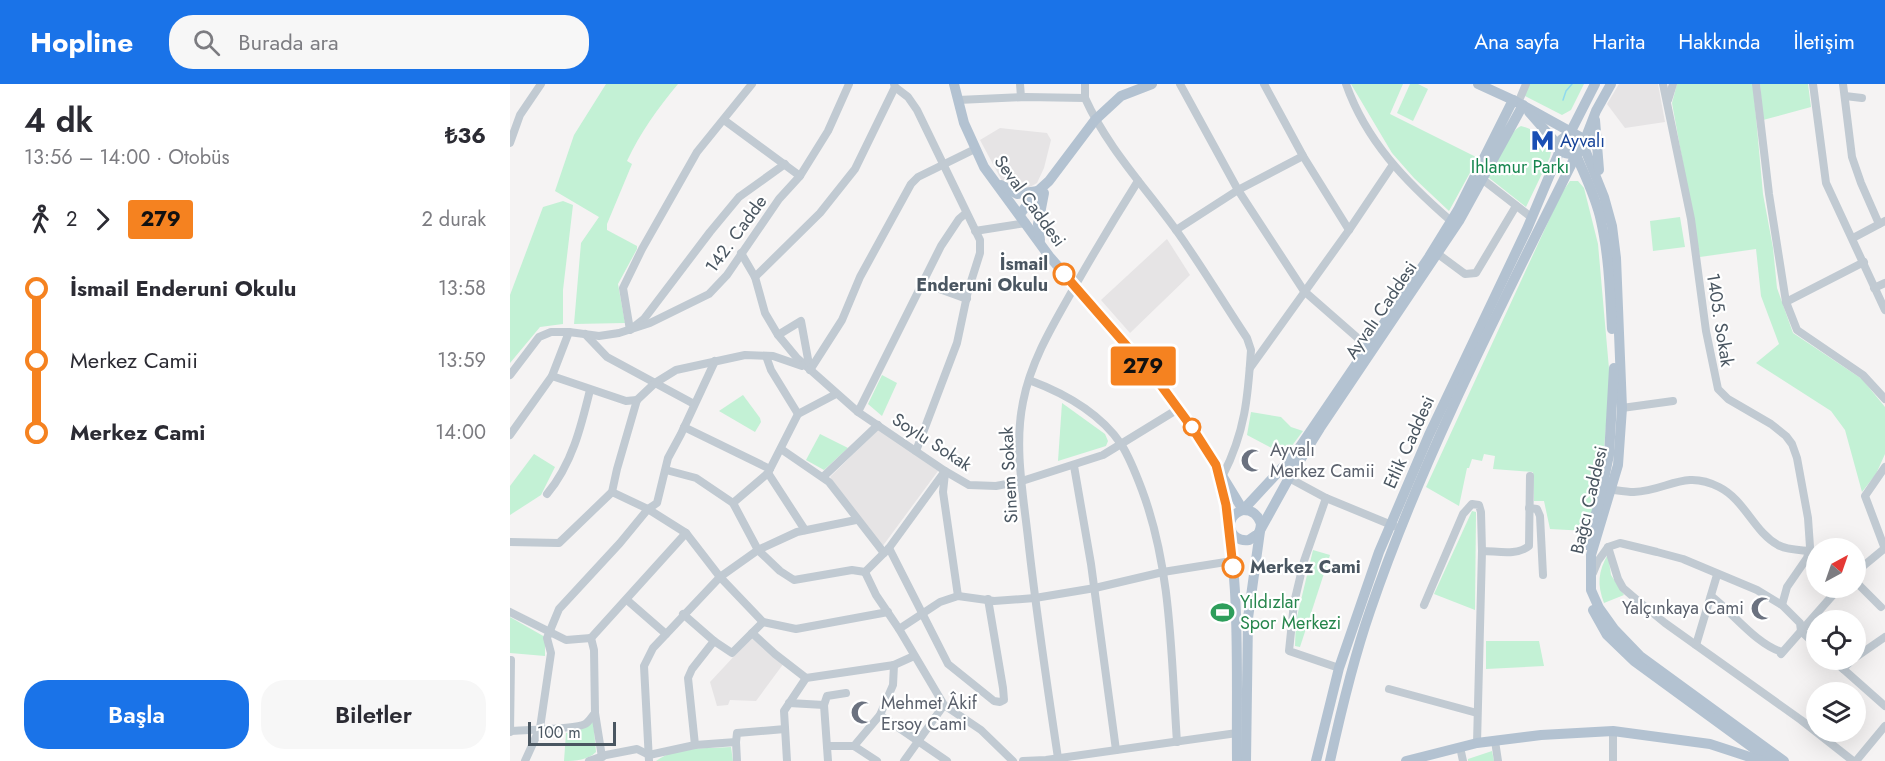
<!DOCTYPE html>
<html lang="tr">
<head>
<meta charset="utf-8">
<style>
  body { margin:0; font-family:Jost,sans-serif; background:#f7f7f7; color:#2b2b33; height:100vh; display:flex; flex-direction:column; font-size:22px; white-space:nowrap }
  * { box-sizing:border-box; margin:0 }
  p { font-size:20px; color:#7c7c81 }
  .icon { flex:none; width:33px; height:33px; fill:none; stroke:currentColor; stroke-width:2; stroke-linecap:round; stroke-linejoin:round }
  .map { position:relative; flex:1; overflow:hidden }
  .sheet { display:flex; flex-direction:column; background:#fff; width:510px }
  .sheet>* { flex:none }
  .badge { padding:0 12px; border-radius:4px; font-size:21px; line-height:39px }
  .needle { width:39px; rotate:40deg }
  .controls { position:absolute; left:1296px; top:454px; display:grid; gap:12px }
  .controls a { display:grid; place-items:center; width:60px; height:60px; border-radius:50%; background:#fff; box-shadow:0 6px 24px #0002; font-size:30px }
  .scale { position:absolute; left:18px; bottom:15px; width:88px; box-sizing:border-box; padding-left:6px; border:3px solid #4a5661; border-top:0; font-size:16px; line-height:21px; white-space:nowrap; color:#4a5661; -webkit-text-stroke:4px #fff; paint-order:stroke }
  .map>.badge { position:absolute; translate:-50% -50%; box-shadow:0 0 0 3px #fff }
  .legs { display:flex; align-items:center; gap:9px; height:66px; padding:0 24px; font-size:20px }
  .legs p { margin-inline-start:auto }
  .summary { display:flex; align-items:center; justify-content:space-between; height:102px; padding:0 24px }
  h1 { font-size:33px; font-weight:600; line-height:45px }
  .primary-button { display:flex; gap:12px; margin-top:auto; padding:12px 24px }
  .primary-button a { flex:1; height:69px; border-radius:24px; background:#1a73e8; color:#fff; font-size:24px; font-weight:600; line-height:69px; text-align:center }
  .primary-button a+a { background:#f7f7f7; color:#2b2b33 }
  ul { padding:0 24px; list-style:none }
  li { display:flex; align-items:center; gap:21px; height:72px; font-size:22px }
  li i { display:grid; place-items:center; width:9px; height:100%; margin:0 8px; background:currentColor }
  li i::after { content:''; width:15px; height:15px; margin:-8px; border:4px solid; border-radius:50%; background:#fff }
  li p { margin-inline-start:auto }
  li:first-child i { background:linear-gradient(#0000 50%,currentColor 0) }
  li:last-child i { background:linear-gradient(currentColor 50%,#0000 0) }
  header { display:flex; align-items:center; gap:36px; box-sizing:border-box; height:84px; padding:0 30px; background:#1a73e8; color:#fff }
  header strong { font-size:28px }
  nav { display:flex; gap:33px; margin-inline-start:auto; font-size:21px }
  .search { width:420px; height:54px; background:#f7f7f7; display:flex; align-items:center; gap:15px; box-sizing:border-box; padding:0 21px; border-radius:24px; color:#7c7c81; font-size:22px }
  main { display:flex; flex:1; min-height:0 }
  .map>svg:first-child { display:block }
</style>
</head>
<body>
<header>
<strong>Hopline</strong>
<div class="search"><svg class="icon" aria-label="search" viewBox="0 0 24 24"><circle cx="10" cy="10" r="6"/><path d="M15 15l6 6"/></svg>Burada ara</div>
<nav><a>Ana sayfa</a><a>Harita</a><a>Hakkında</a><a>İletişim</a></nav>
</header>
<main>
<section class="sheet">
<div class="summary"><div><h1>4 dk</h1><p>13:56 – 14:00 · Otobüs</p></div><b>₺36</b></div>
<div class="legs"><svg class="icon" aria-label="walk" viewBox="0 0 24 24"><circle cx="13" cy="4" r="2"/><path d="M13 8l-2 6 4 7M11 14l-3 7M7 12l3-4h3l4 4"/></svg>2<svg class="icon" aria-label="forward" viewBox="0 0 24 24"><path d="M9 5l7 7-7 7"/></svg><b class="badge" style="background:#f58220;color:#111">279</b><p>2 durak</p></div>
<ul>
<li><i style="color:#f58220"></i><b>İsmail Enderuni Okulu</b><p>13:58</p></li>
<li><i style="color:#f58220"></i><span>Merkez Camii</span><p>13:59</p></li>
<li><i style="color:#f58220"></i><b>Merkez Cami</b><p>14:00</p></li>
</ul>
<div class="primary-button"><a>Başla</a><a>Biletler</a></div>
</section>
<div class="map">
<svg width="1375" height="677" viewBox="0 0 1375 677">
  <rect width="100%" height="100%" fill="#f5f3f3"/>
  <g fill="#e6e4e5">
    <path d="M1109,0H1148L1155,38L1115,44L1097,20Z"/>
    <path d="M490,44L537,49L541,56L534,84L527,99L513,107L492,97L470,56Z"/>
    <path d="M657,155L680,191L620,249L591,216Z"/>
    <path d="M369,345L428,387L372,463L320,393Z"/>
    <path d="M241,554L274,579L246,617L220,616L218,621L207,622L200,598Z"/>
  </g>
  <g fill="#c3f1d5">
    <path d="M96,0H168C148,24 130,49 117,77L122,80L97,140V146L127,162V165L108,200L115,239L64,240L71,159L89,133L45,107L64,51Z"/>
    <path d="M841,0H893L880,30L968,74L939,127L904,94L882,69Z"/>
    <path d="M900,0H908L918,5L903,37L887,29Z"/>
    <path d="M1019,0H1074L1061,26L1052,31L1013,11Z"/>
    <path d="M1167,0H1243L1253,110L1263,164L1267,204L1283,249L1352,295L1375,323V370L1366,390L1352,408L1335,346L1321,327L1246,279L1269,260L1251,212L1246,165L1190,173L1162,19Z"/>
    <path d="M1250,0H1298L1301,23L1253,36Z"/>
    <path d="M1011,42C1023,45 1035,53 1042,63L1040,73L1016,123L978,93C985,80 999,47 1011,42Z"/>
    <path d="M1060,97H1068L1074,104L1088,160L1100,296L1091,399L1077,447L1040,445L1034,417H1024L1023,388L983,385L985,372L974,370L972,377L962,375L959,384H957L949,422L916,403L1051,110Z"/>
    <path d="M53,117L63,121L53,206V240L30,243L0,279V211L33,123Z"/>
    <path d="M1170,133L1175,163L1143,167L1140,137Z"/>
    <path d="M372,291L387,299L372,332L358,320Z"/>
    <path d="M233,311L250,334L251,338L245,348L209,327Z"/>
    <path d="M552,319L595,350L598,357L596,362L548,377Z"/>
    <path d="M741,328L771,333L781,343L793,347L775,371L737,351Z"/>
    <path d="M310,350L338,364L314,386L296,376Z"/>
    <path d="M24,370L45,383L31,411L0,431V402Z"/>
    <path d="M962,427L966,428L965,526L924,510Z"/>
    <path d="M803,466L820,471L790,563L785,562L786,537Z"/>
    <path d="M1098,470L1101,491L1114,511L1094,519C1087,500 1088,488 1098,470Z"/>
    <path d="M0,533L35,553V572L0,569Z"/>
    <path d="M976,557H1029L1034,582L976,585Z"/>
    <path d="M83,636L86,668C78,676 66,677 54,677L56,649L72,645Z"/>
    <path d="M221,663L223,677H146C166,662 197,665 221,663Z"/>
    <path d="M982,667L984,677H958V675Z"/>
  </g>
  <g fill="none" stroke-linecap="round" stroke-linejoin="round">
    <path stroke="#90daee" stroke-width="1.5" d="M1053,16L1056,7L1062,0"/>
    <g stroke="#c1cad2" stroke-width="8">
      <path d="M242,0L187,68L132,165L113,204L120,246L134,235L200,148L229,113L275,80"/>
      <path d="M384,0L385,3L398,13L407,26L470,156V169L458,207L447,259L406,367"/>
      <path d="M510,0L511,13"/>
      <path d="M670,0L728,106L794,207L858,263"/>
      <path d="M754,0L793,72L839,146"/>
      <path d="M836,0C856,57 896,98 941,137"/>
      <path d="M1153,0L1181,135L1196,247L1208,305L1218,315L1261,340L1276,352L1282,360L1287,374L1298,434L1300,463L1297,474L1277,503L1272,521"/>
      <path d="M1246,0L1259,110L1276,218L1287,246L1353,291L1375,315"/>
      <path d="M1303,0L1316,99L1375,226"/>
      <path d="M1333,0L1342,73L1351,99L1369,140"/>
      <path d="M1335,12L1352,14"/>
      <path d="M575,14V0"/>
      <path d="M448,16L516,13L575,14C597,63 635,103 666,146C691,181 713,218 737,254L741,266C738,313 735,348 713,391"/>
      <path d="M1158,16L1163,0"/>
      <path d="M1008,19L1016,0"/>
      <path d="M214,36L290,92"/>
      <path d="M0,59L10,31L31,0"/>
      <path d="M972,95L1021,133"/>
      <path d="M666,146L728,106L793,72"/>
      <path d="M465,147L516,139"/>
      <path d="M1343,154L1375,137"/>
      <path d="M231,169L245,193L255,229L268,251L287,274L348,328L435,387L459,401L486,402L512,397L593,371L668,325"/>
      <path d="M928,170L955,190L966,189L1006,122"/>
      <path d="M245,193L310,129L345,85L385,3"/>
      <path d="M413,199L457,215"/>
      <path d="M1364,204L1375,199"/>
      <path d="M1276,218L1354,178"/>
      <path d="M75,250L97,273L184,320"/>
      <path d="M268,251L291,237L300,286"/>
      <path d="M256,272L261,286L288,330"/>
      <path d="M740,284L839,146L882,82"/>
      <path d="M300,286L332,236L350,193L401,100L408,93L465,65"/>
      <path d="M0,291L29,253L41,248H59"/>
      <path d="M42,292L116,317L127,316"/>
      <path d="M519,296C554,309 590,329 611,360C620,374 626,390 632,406C662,486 661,574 667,658"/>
      <path d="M1112,324L1163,317"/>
      <path d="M348,328L431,162L449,135L456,129"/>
      <path d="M174,343L260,385"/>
      <path d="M0,351L42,292L59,248L89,252L109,249L140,239L199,210L217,191L269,115L290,92L318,47L339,0"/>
      <path d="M271,365L319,398L374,469"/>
      <path d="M564,382L581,480L606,666"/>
      <path d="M1375,383L1355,412L1375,465"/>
      <path d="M156,386L186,394L223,419L248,466L270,487L284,496L342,486L355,488"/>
      <path d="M258,389L295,446"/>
      <path d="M435,389L433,408L448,512"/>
      <path d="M313,393L368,341"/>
      <path d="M779,394L816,414L884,442"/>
      <path d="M1097,405C1106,406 1115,408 1124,408C1157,407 1174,385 1209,403C1235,416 1244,448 1268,461C1276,466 1290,466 1299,467"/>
      <path d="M102,408L138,425L176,449L210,493L253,538L286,545L378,528"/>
      <path d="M37,410C62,380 71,343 80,306"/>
      <path d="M816,414L794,477L784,519L779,567L829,584"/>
      <path d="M223,419L258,389L288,330L326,310"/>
      <path d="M1019,424L1027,425L1030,432L1033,491"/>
      <path d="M0,458L49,459L102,408L107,385L127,316L145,299L166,286L235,271L263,272L292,282"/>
      <path d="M1098,463L1108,495L1113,504L1127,516L1155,539L1291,636L1343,677"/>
      <path d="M379,464L438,580L484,617L490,618L494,616L493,604L478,515"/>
      <path d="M972,467C987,467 1007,472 1019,462L1020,392"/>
      <path d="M355,488L366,511L389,545L434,621L394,677"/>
      <path d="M355,488L379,464L435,387"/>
      <path d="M1346,488L1375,464"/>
      <path d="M1083,489L1088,477L1098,463L1110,459L1147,468L1173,475L1247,506L1272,521L1290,539L1291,547L1306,561"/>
      <path d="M1346,498L1371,523"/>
      <path d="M1201,512C1223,529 1247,561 1272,568"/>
      <path d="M117,516L156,550"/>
      <path d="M914,521L953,430L962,420L969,421L971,428L972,467L967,659"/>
      <path d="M0,528L56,556L81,554"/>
      <path d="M173,530L204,557L222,569L253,538"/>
      <path d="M389,545L430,518L448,512L484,517L525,514L585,504L653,488L722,477"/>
      <path d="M242,549L265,570L296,594"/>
      <path d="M81,554L176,449"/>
      <path d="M1186,561L1207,491"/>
      <path d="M1271,570L1329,504"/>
      <path d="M1346,573L1375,553"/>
      <path d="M1323,576L1375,622"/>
      <path d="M1333,585L1342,576"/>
      <path d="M879,605L967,629"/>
      <path d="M279,619L314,621"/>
      <path d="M434,621L471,646L503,677"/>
      <path d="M85,629L92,673"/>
      <path d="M370,631L437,677"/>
      <path d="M0,647C13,646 68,645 75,640C79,638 82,632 85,629L84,566L81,554"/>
      <path d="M1103,647V677"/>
      <path d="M0,648L1,576"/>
      <path d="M985,657L988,677"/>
      <path d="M226,658L227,677"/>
      <path d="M185,661L178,594L182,585L204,557"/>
      <path d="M317,662H344L367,677"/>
      <path d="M344,662L370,631L383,601L384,581"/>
      <path d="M950,663L953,677"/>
      <path d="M548,674C537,601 526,527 518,454C513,409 504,362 513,318C521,276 544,239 565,202C585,167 606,132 628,97"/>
      <path d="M15,677L30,644L41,569L37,554L49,525L110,459L138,425L147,419L158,374L171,350L205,277"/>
      <path d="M79,677L96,671L127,665L139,671L185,661L226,658L227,649L275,645"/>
      <path d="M139,677L134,582L143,564L210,493L248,466L287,448L346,436"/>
      <path d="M277,677L274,627L296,594L384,581L404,572"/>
      <path d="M318,677L314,621L317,612L336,609"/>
      <path d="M513,677L536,676L727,649"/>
      <path d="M1346,677L1375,642"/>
    </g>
    <g stroke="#b3c2d1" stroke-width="10">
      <path d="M444,0L454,39L474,83L539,172L650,300L683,344L733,426"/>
      <path d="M968,0L1003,16L1070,53L1094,113L1102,142L1106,174L1112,324L1108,381L1081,471V506L1089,524L1104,545L1130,572L1274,677"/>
      <path d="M1003,16L948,126L919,173L785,370L733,426C712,432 718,459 739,456L748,450L779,394L810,344L949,137L1013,21"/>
      <path d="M1019,28L1055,69L1066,71"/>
      <path d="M1085,36L1089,86"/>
      <path d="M1066,71C1075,92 1086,113 1091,137C1099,172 1100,209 1102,245"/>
      <path d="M491,101L507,110L528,107"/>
      <path d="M510,130L528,107L539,97L585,36L611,12L642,0"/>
      <path d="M530,156L528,140L534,109"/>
      <path d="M708,390C732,483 726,582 727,677"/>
      <path d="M733,426C743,426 748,431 751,440L738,534L736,677"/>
      <path d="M1077,461L1089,419L1099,371L1104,284"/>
      <path d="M1083,526L1097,551L1124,577L1261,677"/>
      <path d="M806,677L829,584L869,468L919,351L1017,145L1051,64V56L1060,49L1085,0"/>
      <path d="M820,677C831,627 843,576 860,527C914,369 992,220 1066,71L1071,66L1086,27L1101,0"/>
      <path d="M896,677L967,659L1031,651L1103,647L1200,660L1252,677"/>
    </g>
  </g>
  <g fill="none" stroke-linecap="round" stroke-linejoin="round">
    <defs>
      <path id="line-1" d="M554,190L650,300L683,345L706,381L716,421L723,483"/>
    </defs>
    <use href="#line-1" stroke="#fff" stroke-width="14"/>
    <use href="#line-1" stroke="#f58220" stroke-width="9"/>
  </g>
  <defs>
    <symbol id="metro-bare" viewBox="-9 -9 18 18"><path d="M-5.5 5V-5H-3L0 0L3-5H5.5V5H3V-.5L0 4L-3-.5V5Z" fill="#1a4fb4" stroke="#fff" stroke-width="2.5" paint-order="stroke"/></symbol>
    <symbol id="mosque-bare" viewBox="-9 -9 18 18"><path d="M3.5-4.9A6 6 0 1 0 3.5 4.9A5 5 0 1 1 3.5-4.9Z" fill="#6b7280" stroke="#fff" stroke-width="2.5" paint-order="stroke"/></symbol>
    <symbol id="stadium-bare" viewBox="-9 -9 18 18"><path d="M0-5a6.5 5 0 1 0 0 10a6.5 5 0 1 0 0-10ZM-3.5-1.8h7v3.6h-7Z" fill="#2e9e5b" stroke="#fff" stroke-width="2.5" paint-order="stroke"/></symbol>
  </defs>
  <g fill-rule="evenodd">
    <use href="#metro-bare" x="1016" y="40" width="33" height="33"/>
    <use href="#mosque-bare" x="726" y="360" width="33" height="33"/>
    <use href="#mosque-bare" x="1236" y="508" width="33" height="33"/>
    <use href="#stadium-bare" x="696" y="512" width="33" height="33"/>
    <use href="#mosque-bare" x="336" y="612" width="33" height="33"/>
  </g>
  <g fill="#fff" stroke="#f58220" stroke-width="3">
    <circle cx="554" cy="190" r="10"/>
    <circle cx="682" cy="343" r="8"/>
    <circle cx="723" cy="483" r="10"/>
  </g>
  <g text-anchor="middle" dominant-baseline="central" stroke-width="4.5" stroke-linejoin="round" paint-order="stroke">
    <g font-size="18" fill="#164399" stroke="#fff" text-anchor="start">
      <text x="1050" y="57">Ayvalı</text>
    </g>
    <g font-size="18" fill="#17864f" stroke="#fff">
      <text x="1010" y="83">Ihlamur Parkı</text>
    </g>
    <g font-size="18" fill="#4a5661" stroke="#fff">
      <text transform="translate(520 117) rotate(54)">Seval Caddesi</text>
      <text transform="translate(226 150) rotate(-54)">142. Cadde</text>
      <text transform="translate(871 226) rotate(-56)">Ayvalı Caddesi</text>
      <text transform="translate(1210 236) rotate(81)">1405. Sokak</text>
      <text transform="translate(422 358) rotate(33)">Soylu Sokak</text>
      <text transform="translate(899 358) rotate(-66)">Etlik Caddesi</text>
      <text transform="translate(499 391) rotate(-93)">Sinem Sokak</text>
      <text transform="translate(1079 416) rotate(-77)">Bağcı Caddesi</text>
    </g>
    <g font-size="18" font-weight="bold" fill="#4a5661" stroke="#fff" text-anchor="end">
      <text x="538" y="180">İsmail<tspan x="538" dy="21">Enderuni Okulu</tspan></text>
      <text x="740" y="483" text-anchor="start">Merkez Cami</text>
    </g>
    <g font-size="18" fill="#5b616d" stroke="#fff" text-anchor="start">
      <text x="760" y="366">Ayvalı<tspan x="760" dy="21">Merkez Camii</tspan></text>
      <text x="1234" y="524" text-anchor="end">Yalçınkaya Cami</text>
      <text x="371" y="619">Mehmet Âkif<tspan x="371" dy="21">Ersoy Cami</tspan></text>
    </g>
    <g font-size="18" fill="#27864d" stroke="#fff" text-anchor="start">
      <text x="730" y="518">Yıldızlar<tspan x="730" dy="21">Spor Merkezi</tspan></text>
    </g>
  </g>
</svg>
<div class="controls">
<a><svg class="needle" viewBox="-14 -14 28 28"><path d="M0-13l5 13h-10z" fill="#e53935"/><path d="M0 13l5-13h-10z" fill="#7c7c81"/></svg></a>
<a><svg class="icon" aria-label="locate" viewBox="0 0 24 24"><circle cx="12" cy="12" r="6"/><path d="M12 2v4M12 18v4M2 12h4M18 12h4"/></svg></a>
<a><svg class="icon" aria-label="layers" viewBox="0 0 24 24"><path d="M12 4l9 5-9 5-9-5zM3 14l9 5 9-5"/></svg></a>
</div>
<div class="scale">100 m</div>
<b class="badge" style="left:633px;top:282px;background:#f58220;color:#111">279</b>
</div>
</main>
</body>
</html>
